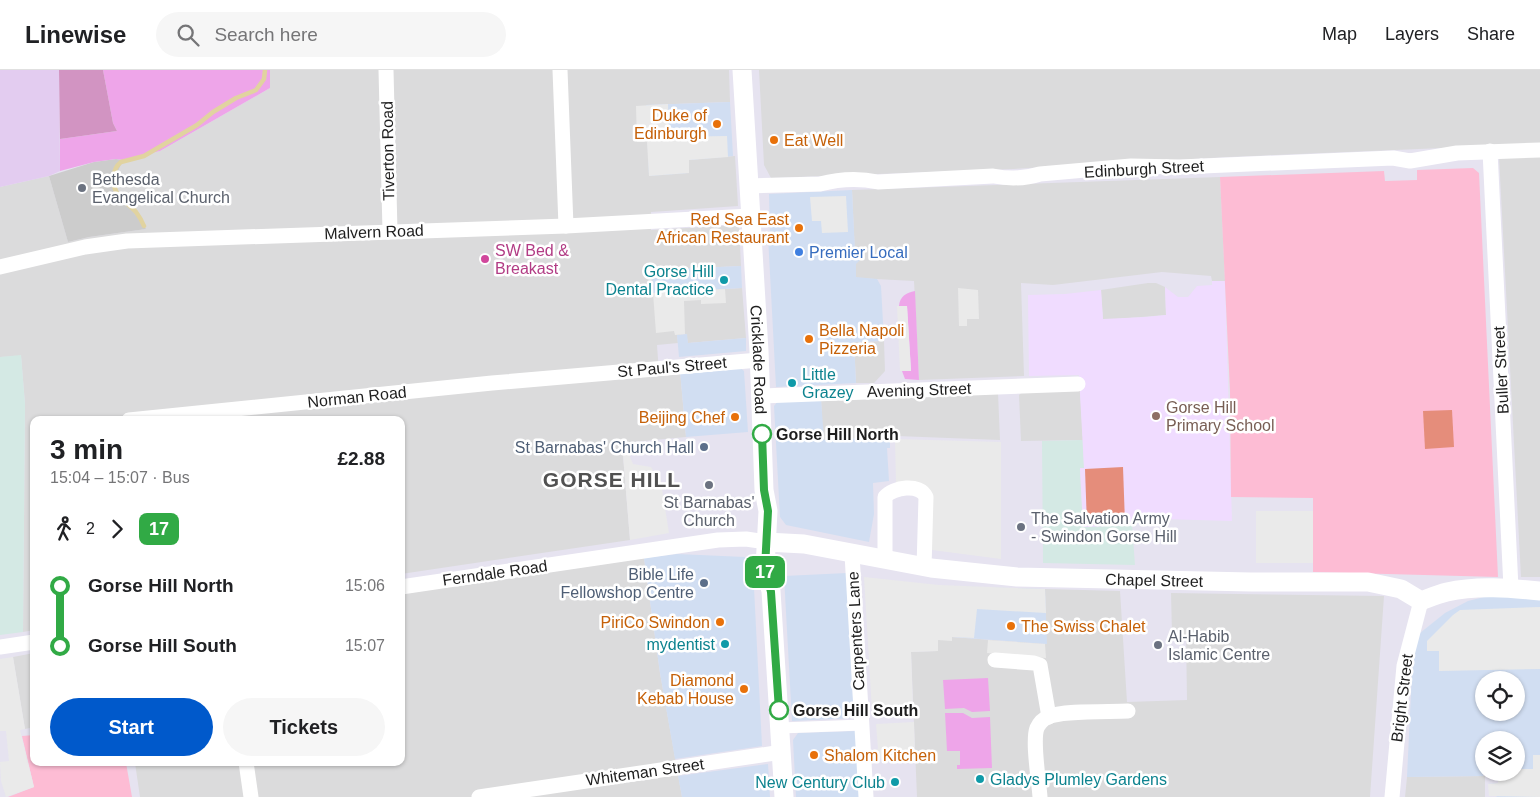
<!DOCTYPE html>
<html lang="en">
<head>
<meta charset="utf-8">
<style>
  body { margin:0; font-family:Arial,sans-serif; background:#f6f6f6; color:#202124; height:100vh; display:flex; flex-direction:column; font-size:19px; white-space:nowrap }
  * { box-sizing:border-box; margin:0 }
  p { font-size:16px; color:#757577 }
  .icon { flex:none; width:28px; height:28px; fill:none; stroke:currentColor; stroke-width:2; stroke-linecap:round; stroke-linejoin:round }
  .map { position:relative; flex:1; overflow:hidden }
  .details { position:absolute; left:30px; top:346px; width:375px; height:350px; display:flex; flex-direction:column; background:#fff; border-radius:10px; box-shadow:0 1px 4px #0004 }
  .details>* { flex:none }
  .badge { padding:0 10px; border-radius:8px; font-size:18px; line-height:32px }
  .buttons { position:absolute; left:1475px; top:601px; display:grid; gap:10px }
  .buttons a { display:grid; place-items:center; width:50px; height:50px; border-radius:50%; background:#fff; box-shadow:0 1px 4px #0004; font-size:25px }
  .map>.badge { position:absolute; translate:-50% -50%; box-shadow:0 0 0 2px #fff }
  .legs { display:flex; align-items:center; gap:8px; height:55px; padding:0 20px; font-size:16px }
  .legs p { margin-inline-start:auto }
  .head { display:flex; align-items:center; justify-content:space-between; height:85px; padding:0 20px }
  h1 { font-size:28px; font-weight:700; line-height:38px }
  .cta { display:flex; gap:10px; margin-top:auto; padding:10px 20px }
  .cta a { flex:1; height:58px; border-radius:30px; background:#0059cb; color:#fff; font-size:20px; font-weight:700; line-height:58px; text-align:center }
  .cta a+a { background:#f6f6f6; color:#202124 }
  ul { padding:0 20px; list-style:none }
  li { display:flex; align-items:center; gap:18px; height:60px; font-size:19px }
  li i { display:grid; place-items:center; width:8px; height:100%; margin:0 6px; background:currentColor }
  li i::after { content:''; width:12px; height:12px; margin:-6px; border:4px solid; border-radius:50%; background:#fff }
  li p { margin-inline-start:auto }
  li:first-child i { background:linear-gradient(#0000 50%,currentColor 0) }
  li:last-child i { background:linear-gradient(currentColor 50%,#0000 0) }
  header { display:flex; align-items:center; gap:30px; box-sizing:border-box; height:70px; padding:0 25px; background:#fff; border-bottom:1px solid #e0e0e0 }
  header strong { font-size:24px }
  nav { display:flex; gap:28px; margin-inline-start:auto; font-size:18px }
  .search { width:350px; height:45px; background:#f6f6f6; display:flex; align-items:center; gap:12px; box-sizing:border-box; padding:0 18px; border-radius:28px; color:#757577; font-size:19px }
  .map>svg:first-child { display:block }
</style>
</head>
<body>
<header>
<strong>Linewise</strong>
<div class="search"><svg class="icon" aria-label="search" viewBox="0 0 24 24"><circle cx="10" cy="10" r="6"/><path d="M15 15l6 6"/></svg>Search here</div>
<nav><a>Map</a><a>Layers</a><a>Share</a></nav>
</header>
<div class="map">
<svg width="1540" height="727" viewBox="0 0 1540 727">
  <rect width="100%" height="100%" fill="#e6e3f0"/>
  <g fill="#dbdbdc">
    <path d="M270,0H729L730,32L646,35L689,103L688,90L735,86L738,136L651,142V160L739,155L741,196L653,200V223L742,218L746,268L688,273L686,264L677,265L678,273L657,275L659,303L680,301L686,367L622,373L630,470L401,504V350H34V560L23,562L25,334L21,286L0,287V117L49,106L68,172L89,167L146,159L144,151L117,122L116,106L123,90L160,81L270,18Z"/>
    <path d="M759,0H1540V74L1229,87L1013,99L771,108L764,95Z"/>
    <path d="M1540,86V507H1521L1499,87Z"/>
    <path d="M1220,107L1225,211H1212L1211,206L1162,202L1053,215L1021,213L1024,306L919,310L914,211L856,208L852,120Z"/>
    <path d="M1148,213H1156L1165,217L1166,245L1103,250L1101,220Z"/>
    <path d="M884,271L885,301L874,313H856L854,272Z"/>
    <path d="M1080,320L1083,370L1021,371L1019,325L1022,322Z"/>
    <path d="M998,323L1000,370L897,366L823,370L821,329Z"/>
    <path d="M644,488L660,603L682,727H140L135,693L401,692V524Z"/>
    <path d="M1045,519L1120,521L1127,632L1187,630L1186,565L1172,564L1171,523L1384,526L1370,727H917L911,582L937,581L938,570H952V567L1046,574Z"/>
    <path d="M34,583V657L25,659L13,587Z"/>
    <path d="M1485,706V727H1405L1407,707Z"/>
  </g>
  <g fill="#d1def2" fill-rule="evenodd">
    <path d="M730,32L733,86L689,90V103L649,106L646,35Z"/>
    <path d="M852,120L855,181L862,188L856,194V207L877,209L881,216L884,271L854,272L856,313L776,317L768,166H770L769,124Z"/>
    <path d="M741,196L742,218L653,223L652,200Z"/>
    <path d="M687,264L688,273L746,268V281L679,287L677,265Z"/>
    <path d="M739,297L744,301L748,362L686,367L680,301Z"/>
    <path d="M821,329L824,370L890,367V378H887L889,411L873,413L874,444L869,472L786,455L780,447L774,336L778,331Z"/>
    <path d="M677,484L745,487L753,498L762,676L675,689L660,603L644,488Z"/>
    <path d="M847,503L854,648L792,651L784,506Z"/>
    <path d="M950,516L1045,519L1047,574L952,567Z"/>
    <path d="M1509,526L1540,530V727H1497L1488,714L1498,713V703L1516,702V670H1484L1483,706L1407,707L1413,582L1420,563L1445,543L1468,531L1484,527ZM1484,610H1516V642H1484Z"/>
    <path d="M857,661L860,727H796L793,670L798,663Z"/>
    <path d="M768,694L770,727H682L678,706Z"/>
  </g>
  <g fill="#d4e9e4">
    <path d="M21,285L25,334L23,562L0,565V287Z"/>
    <path d="M1083,370L1084,398L1080,399L1083,457L1132,455L1135,495L1043,493L1042,371Z"/>
  </g>
  <path fill="#f0dcff" d="M1212,211H1225L1232,451L1162,449L1133,450L1132,455L1083,457L1080,398H1084L1079,305L1029,306L1028,225L1065,224L1101,220L1103,249L1146,247L1166,245L1165,217L1178,227H1188L1197,216L1212,215Z"/>
  <path fill="#ccc" d="M116,89L123,90L116,106L117,122L139,143L146,159L89,167L68,172L49,106L94,92Z"/>
  <path fill="#e3ccf0" d="M0,0H59L60,101L49,106L0,117Z"/>
  <g fill="#eea5e9">
    <path d="M103,0H270V18L160,81L123,90L116,89L94,92L60,101V69L117,61L113,53Z"/>
    <path d="M915,221L919,310L905,309L902,301L911,300L907,236H899C900,226 906,223 915,221Z"/>
    <path d="M988,608L990,641L972,642L964,638L945,639L943,610Z"/>
    <path d="M945,643H963L972,648L990,647L992,698L957,699V695H960V681H947Z"/>
  </g>
  <path fill="#d294c2" d="M59,0H103L113,53L117,61L60,69Z"/>
  <g fill="#fdbcd4">
    <path d="M1473,98L1479,103L1498,507L1313,502V428L1231,427L1230,321L1220,107L1384,101L1385,111L1417,110V100Z"/>
    <path d="M34,665V692L126,693L132,727H8L34,717L22,666Z"/>
  </g>
  <g fill="#e58d7b">
    <path d="M1452,340L1454,377L1425,379L1423,341Z"/>
    <path d="M1123,397L1125,453L1087,455L1085,399Z"/>
  </g>
  <g fill="#eaeaea">
    <path d="M668,34L669,67L727,66L728,87L689,90V103L649,106L647,72H637L636,36Z"/>
    <path d="M846,126L848,162L822,163L821,151H812L810,127Z"/>
    <path d="M958,218L978,220L979,249H967V256H959Z"/>
    <path d="M725,219L726,233L701,234V230L684,231L685,264L675,265L674,261L656,263L653,223Z"/>
    <path d="M897,236H907L911,301H900Z"/>
    <path d="M895,369L1001,372V489L932,480V434L896,413Z"/>
    <path d="M628,372L630,387L633,394L651,397L654,402L660,406L669,463L630,470L622,373Z"/>
    <rect x="1256" y="441" width="57" height="52"/>
    <path d="M864,507L939,515L1045,519L1046,543L977,539L974,568L952,567V571L938,570V581L911,582L913,639L872,641Z"/>
    <path d="M1540,537V599L1439,601V581H1427V571L1453,545L1460,540Z"/>
    <path d="M988,570L1045,574L1046,588L987,583Z"/>
    <path d="M13,587L25,659L20,660L34,717L6,727L1,711L0,692L9,691L6,661H0V589Z"/>
    <path d="M914,652L915,687L873,689L872,680L878,679L876,654Z"/>
    <path d="M1533,685H1540V727L1489,726L1488,714L1498,713V703L1516,702V699H1533Z"/>
  </g>
  <g fill="none" stroke-linecap="round" stroke-linejoin="round">
    <path stroke="#e1d3a0" stroke-width="4.5" d="M144,156C142,151 139,146 136,142C125,130 111,125 114,106C114,101 116,96 121,92L144,86L197,55L213,42L236,28L256,20L264,9L265,0"/>
    <path stroke="#fff" stroke-width="11" d="M780,658L862,655"/>
    <g stroke="#fff" stroke-width="15">
      <path d="M386,0L390,161"/>
      <path d="M560,0L566,156"/>
      <path d="M1490,81L1511,518"/>
      <path d="M748,116L820,114C839,109 859,108 878,112L993,106C1009,109 1024,109 1040,104L1131,96L1180,97L1393,88L1410,91L1457,83L1540,80"/>
      <path d="M0,197L85,177L127,171L566,156L750,146"/>
      <path d="M761,326L1078,314"/>
      <path d="M129,350L492,313L759,290"/>
      <path d="M852,484L866,727"/>
      <path d="M885,490V427C893,417 920,413 926,427L924,498"/>
      <path d="M401,517L718,470L746,469L766,472"/>
      <path d="M0,577L34,572"/>
      <path d="M995,590L1034,593L1040,595L1049,647"/>
      <path d="M246,692L251,727"/>
      <path d="M479,727L782,682"/>
      <path d="M1040,727C1039,711 1032,671 1037,658C1039,654 1043,649 1048,647C1063,640 1109,642 1128,641"/>
      <path d="M1392,727L1404,596L1421,531"/>
    </g>
    <g stroke="#fff" stroke-width="19">
      <path id="s1" d="M742,0L759,281L764,420L768,441L765,498L771,521L784,727"/>
      <path id="s2" d="M766,472L804,474L931,498L1017,507L1251,512H1368L1401,519L1421,531C1429,528 1438,524 1447,522C1477,515 1510,518 1540,521"/>
    </g>
  </g>
  <g fill="none" stroke-linecap="round" stroke-linejoin="round">
    <defs>
      <path id="line-1" d="M762,364L764,420L768,441L765,498L771,522L779,640"/>
    </defs>
    <use href="#line-1" stroke="#fff" stroke-width="11"/>
    <use href="#line-1" stroke="#31aa45" stroke-width="8"/>
  </g>
  <g fill="#e8710a" stroke="#fff" stroke-width="2">
    <circle cx="717" cy="54" r="5"/>
    <circle cx="774" cy="70" r="5"/>
    <circle cx="799" cy="158" r="5"/>
    <circle cx="809" cy="269" r="5"/>
    <circle cx="735" cy="347" r="5"/>
    <circle cx="720" cy="552" r="5"/>
    <circle cx="1011" cy="556" r="5"/>
    <circle cx="744" cy="619" r="5"/>
    <circle cx="814" cy="685" r="5"/>
  </g>
  <g fill="#6b7280" stroke="#fff" stroke-width="2">
    <circle cx="82" cy="118" r="5"/>
    <circle cx="709" cy="415" r="5"/>
    <circle cx="1021" cy="457" r="5"/>
    <circle cx="1158" cy="575" r="5"/>
  </g>
  <circle fill="#3f7fe0" stroke="#fff" stroke-width="2" cx="799" cy="182" r="5"/>
  <circle fill="#d1479c" stroke="#fff" stroke-width="2" cx="485" cy="189" r="5"/>
  <g fill="#0f9aa8" stroke="#fff" stroke-width="2">
    <circle cx="724" cy="210" r="5"/>
    <circle cx="792" cy="313" r="5"/>
    <circle cx="725" cy="574" r="5"/>
    <circle cx="980" cy="709" r="5"/>
    <circle cx="895" cy="712" r="5"/>
  </g>
  <circle fill="#8d6e63" stroke="#fff" stroke-width="2" cx="1156" cy="346" r="5"/>
  <g fill="#fff" stroke="#31aa45" stroke-width="2.5">
    <circle cx="762" cy="364" r="9"/>
    <circle cx="779" cy="640" r="9"/>
  </g>
  <g fill="#5c6f8a" stroke="#fff" stroke-width="2">
    <circle cx="704" cy="377" r="5"/>
    <circle cx="704" cy="513" r="5"/>
  </g>
  <g text-anchor="middle" dominant-baseline="central" stroke-width="5" stroke-linejoin="round" paint-order="stroke">
    <g font-size="16" fill="#c56008" stroke="#fff" text-anchor="end">
      <text x="707" y="45">Duke of<tspan x="707" dy="18">Edinburgh</tspan></text>
      <text x="784" y="70" text-anchor="start">Eat Well</text>
      <text x="789" y="149">Red Sea East<tspan x="789" dy="18">African Restaurant</tspan></text>
      <text x="819" y="260" text-anchor="start">Bella Napoli<tspan x="819" dy="18">Pizzeria</tspan></text>
      <text x="725" y="347">Beijing Chef</text>
      <text x="710" y="552">PiriCo Swindon</text>
      <text x="1021" y="556" text-anchor="start">The Swiss Chalet</text>
      <text x="734" y="610">Diamond<tspan x="734" dy="18">Kebab House</tspan></text>
      <text x="824" y="685" text-anchor="start">Shalom Kitchen</text>
    </g>
    <g font-size="16" fill="#1e1e1e" stroke="#fff">
      <text transform="translate(388 81) rotate(-91)">Tiverton Road</text>
      <text transform="translate(1144 99) rotate(-3)">Edinburgh Street</text>
      <text transform="translate(374 162) rotate(-2)">Malvern Road</text>
      <text stroke="none"><textPath href="#s1" startOffset="290">Cricklade Road</textPath></text>
      <text transform="translate(672 297) rotate(-5)">St Paul's Street</text>
      <text transform="translate(1501 300) rotate(-93)">Buller Street</text>
      <text transform="translate(919 320) rotate(-2)">Avening Street</text>
      <text transform="translate(357 327) rotate(-6)">Norman Road</text>
      <text transform="translate(495 503) rotate(-8)">Ferndale Road</text>
      <text stroke="none"><textPath href="#s2" startOffset="391">Chapel Street</textPath></text>
      <text transform="translate(856 561) rotate(-93)">Carpenters Lane</text>
      <text transform="translate(1402 628) rotate(-83)">Bright Street</text>
      <text transform="translate(645 702) rotate(-8)">Whiteman Street</text>
    </g>
    <g font-size="16" fill="#5b616d" stroke="#fff" text-anchor="start">
      <text x="92" y="109">Bethesda<tspan x="92" dy="18">Evangelical Church</tspan></text>
      <text x="709" y="432" text-anchor="middle">St Barnabas'<tspan x="709" dy="18">Church</tspan></text>
      <text x="1031" y="448">The Salvation Army<tspan x="1031" dy="18">- Swindon Gorse Hill</tspan></text>
      <text x="1168" y="566">Al-Habib<tspan x="1168" dy="18">Islamic Centre</tspan></text>
    </g>
    <g font-size="16" fill="#b23c85" stroke="#fff" text-anchor="start">
      <text x="495" y="180">SW Bed &amp;<tspan x="495" dy="18">Breakast</tspan></text>
    </g>
    <g font-size="16" fill="#366cbe" stroke="#fff" text-anchor="start">
      <text x="809" y="182">Premier Local</text>
    </g>
    <g font-size="16" fill="#0d838f" stroke="#fff" text-anchor="end">
      <text x="714" y="201">Gorse Hill<tspan x="714" dy="18">Dental Practice</tspan></text>
      <text x="802" y="304" text-anchor="start">Little<tspan x="802" dy="18">Grazey</tspan></text>
      <text x="715" y="574">mydentist</text>
      <text x="990" y="709" text-anchor="start">Gladys Plumley Gardens</text>
      <text x="885" y="712">New Century Club</text>
    </g>
    <g font-size="16" fill="#785e54" stroke="#fff" text-anchor="start">
      <text x="1166" y="337">Gorse Hill<tspan x="1166" dy="18">Primary School</tspan></text>
    </g>
    <g font-size="16" font-weight="bold" fill="#1e1e1e" stroke="#fff" text-anchor="start">
      <text x="776" y="364">Gorse Hill North</text>
      <text x="793" y="640">Gorse Hill South</text>
    </g>
    <g font-size="16" fill="#4e5e75" stroke="#fff" text-anchor="end">
      <text x="694" y="377">St Barnabas' Church Hall</text>
      <text x="694" y="504">Bible Life<tspan x="694" dy="18">Fellowshop Centre</tspan></text>
    </g>
    <g font-size="21" font-weight="bold" letter-spacing="1" fill="#515151" stroke="#fff">
      <text x="612" y="409">GORSE HILL</text>
    </g>
  </g>
</svg>
<div class="buttons">
<a><svg class="icon" aria-label="locate" viewBox="0 0 24 24"><circle cx="12" cy="12" r="6"/><path d="M12 2v4M12 18v4M2 12h4M18 12h4"/></svg></a>
<a><svg class="icon" aria-label="layers" viewBox="0 0 24 24"><path d="M12 4l9 5-9 5-9-5zM3 14l9 5 9-5"/></svg></a>
</div>
<b class="badge" style="left:765px;top:502px;background:#31aa45;color:#fff">17</b>
<section class="details">
<div class="head"><div><h1>3 min</h1><p>15:04 – 15:07 · Bus</p></div><b>£2.88</b></div>
<div class="legs"><svg class="icon" aria-label="walk" viewBox="0 0 24 24"><circle cx="13" cy="4" r="2"/><path d="M13 8l-2 6 4 7M11 14l-3 7M7 12l3-4h3l4 4"/></svg>2<svg class="icon" aria-label="forward" viewBox="0 0 24 24"><path d="M9 5l7 7-7 7"/></svg><b class="badge" style="background:#31aa45;color:#fff">17</b></div>
<ul>
<li><i style="color:#31aa45"></i><b>Gorse Hill North</b><p>15:06</p></li>
<li><i style="color:#31aa45"></i><b>Gorse Hill South</b><p>15:07</p></li>
</ul>
<div class="cta"><a>Start</a><a>Tickets</a></div>
</section>
</div>
</body>
</html>
